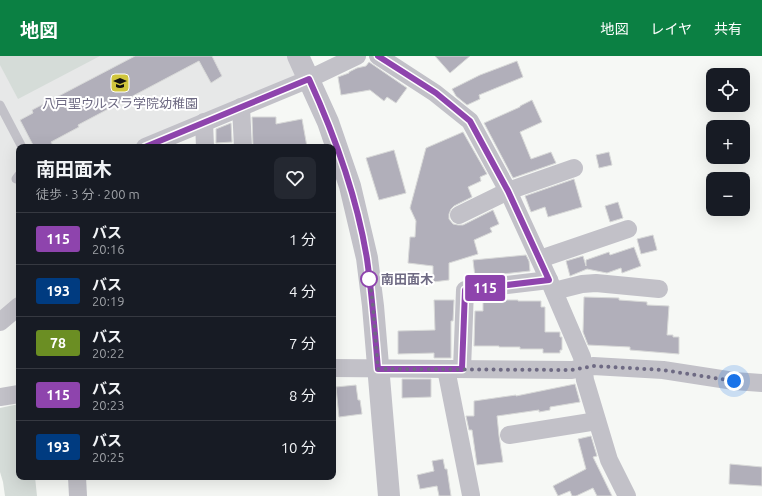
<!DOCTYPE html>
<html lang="ja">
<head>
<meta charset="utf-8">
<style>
  body { margin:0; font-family:Ubuntu,"Noto Sans JP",sans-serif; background:#242831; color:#f1f3f6; height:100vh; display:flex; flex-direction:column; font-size:15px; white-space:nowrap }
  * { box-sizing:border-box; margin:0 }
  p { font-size:13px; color:#9ea1a6 }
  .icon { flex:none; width:22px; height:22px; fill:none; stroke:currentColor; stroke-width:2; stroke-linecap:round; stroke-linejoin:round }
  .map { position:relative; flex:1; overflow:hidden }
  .details { position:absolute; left:16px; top:88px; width:320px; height:336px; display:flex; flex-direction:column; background:#171b24; border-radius:8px; box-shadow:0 4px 16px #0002 }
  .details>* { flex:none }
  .badge { padding:0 8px; border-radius:3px; font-size:14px; line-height:26px }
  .controls { position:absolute; left:706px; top:12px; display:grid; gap:8px }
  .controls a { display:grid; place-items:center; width:44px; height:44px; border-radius:8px; background:#171b24; box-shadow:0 4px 16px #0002; font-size:20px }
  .you { position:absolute; width:20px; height:20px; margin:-10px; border:3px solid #fff; border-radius:50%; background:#1a73e8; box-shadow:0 0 0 6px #1a73e833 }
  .map>.badge { position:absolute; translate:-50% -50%; box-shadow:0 0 0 2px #fff }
  .round { display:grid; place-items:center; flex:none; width:42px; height:42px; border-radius:8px; background:#242831 }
  .head { display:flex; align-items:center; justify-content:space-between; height:68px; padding:0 20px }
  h1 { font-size:19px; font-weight:700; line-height:30px }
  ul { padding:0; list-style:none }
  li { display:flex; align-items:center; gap:12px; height:52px; padding:0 20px; border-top:1px solid #363941 }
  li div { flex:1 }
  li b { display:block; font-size:15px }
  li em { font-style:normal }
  li .badge { min-width:44px; font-weight:700; text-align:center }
  header { display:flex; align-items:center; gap:24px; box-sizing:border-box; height:56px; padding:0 20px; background:#0b8043; color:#fff }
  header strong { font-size:19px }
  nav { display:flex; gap:22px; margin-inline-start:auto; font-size:14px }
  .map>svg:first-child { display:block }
</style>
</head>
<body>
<header>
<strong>地図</strong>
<nav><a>地図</a><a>レイヤ</a><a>共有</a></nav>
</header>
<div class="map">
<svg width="762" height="440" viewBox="0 0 762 440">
  <rect width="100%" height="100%" fill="#f6f8f5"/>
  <path fill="#e7e8e8" d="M0,0H298L309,23L145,91H19V250L0,266Z"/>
  <g fill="#d5dcd8">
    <path d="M0,0H100L18,43L0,9Z"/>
    <path d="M19,348V421H35L37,440H5L3,426L0,416V352Z"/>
  </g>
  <g fill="#b1afba" stroke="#d8d9d8">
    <path d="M135,0H212L222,20L211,27L199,5L78,69L79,71L51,86L54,91H34L20,64L33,57L32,54Z"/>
    <path d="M435,0H470L450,17Z"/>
    <path d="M517,5L523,21L479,39L480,43L467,49L456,40L452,33L480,19Z"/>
    <path d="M369,6L407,32L396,47L387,41L384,45L370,34L341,39L338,21L349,17V16L357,12L366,10Z"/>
    <path d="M532,44L542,66L520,76L531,103L551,96L556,107L513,122L484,67L520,51V50Z"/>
    <path d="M252,61H276V68L302,63L307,91H253Z"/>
    <path d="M231,67L232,86L216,87V73Z"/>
    <path d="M463,76L487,118L480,121L481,125L468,131L472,141L454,150L451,153L449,158V163L453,168L458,169H463L493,154L499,168L490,172L492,176L474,184L478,198L449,207V224L433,226V210L408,207L410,181H415L416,165L410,152L426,92Z"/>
    <path d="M394,94L406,137L379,144L366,102Z"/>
    <path d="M609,96L612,109L599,112L596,99Z"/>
    <path d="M574,123L582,151L548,161L545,151L531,156L525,140Z"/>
    <path d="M618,146L623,162L610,166L605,150Z"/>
    <path d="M653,179L657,194L641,198L637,183Z"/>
    <path d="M634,191L641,210L622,217L621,212L607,217L587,213L570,220L566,205L583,200L586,210V204L609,196L610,199Z"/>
    <path d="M526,199L529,205L530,215L475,221L473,204Z"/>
    <path d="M584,241L619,242V244L647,246V249L669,250L667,279H673V281H679V298L630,294V291L588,289L583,276Z"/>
    <path d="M434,244H454L453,265H451V302H434V297L398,298V275L435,274Z"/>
    <path d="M483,244H518V245H541V251H545V276H560V281H562V294H560V297H543V293H520V291H499V290H474L475,255H483Z"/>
    <path d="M402,323H431V341L402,342Z"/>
    <path d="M575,328L580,346L550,351V354L539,356V354L497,360L499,380L503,406L477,409L472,374H469L466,360H474V345L516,339V340Z"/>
    <path d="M356,329L358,344H360L362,358L339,361L336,331Z"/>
    <path d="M591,380L597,400L593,401L612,440H597L593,432L576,440H572L570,435L558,440L553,430L586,413L578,383Z"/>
    <path d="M443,403L445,413H447L451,440H439L437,430L420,433L417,419L434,415L432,405Z"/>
    <path d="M730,408L762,411V430L729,428Z"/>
  </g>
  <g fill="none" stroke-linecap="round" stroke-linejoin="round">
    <g stroke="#c2c1c8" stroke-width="9">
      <path d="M0,49L22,91"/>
      <path d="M16,123L19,119"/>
    </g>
    <g stroke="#c2c1c8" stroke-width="18">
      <path d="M378,0L435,37L470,65L508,135L549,224L582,301L585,324L609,404L627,440"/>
      <path d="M241,51L243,91"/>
      <path d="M204,66L205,91"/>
      <path d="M145,91L309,23L357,0"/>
      <path d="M459,159L508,135L574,112"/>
      <path d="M540,203L628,173"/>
      <path d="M554,235L582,228L596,227L659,233"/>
      <path d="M0,266L19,250"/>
      <path d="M333,312L572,314L593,310L663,314L734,325L762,327"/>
      <path d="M446,313L471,439"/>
      <path d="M462,313L465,234L549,224"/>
      <path d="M0,341L19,338"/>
      <path d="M509,379L597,365"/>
      <path d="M77,421L78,440"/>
    </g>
    <path stroke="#c2c1c8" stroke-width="22" d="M298,0L328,66L350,130L367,202L373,250L389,440"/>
  </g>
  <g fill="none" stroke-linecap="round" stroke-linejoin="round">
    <defs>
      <path id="line" d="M145,91L309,23C335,80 357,141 367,203C372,239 375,276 378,313H462L465,234L549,224L508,135L470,65L436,37L378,0"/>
    </defs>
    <use href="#line" stroke="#fff" stroke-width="9"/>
    <use href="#line" stroke="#8e44ad" stroke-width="6"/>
    <path stroke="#6e6a83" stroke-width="4" stroke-dasharray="0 7.2" d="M369,223V218L373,250L378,313L572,314L594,310L663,314L734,325"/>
  </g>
  <defs>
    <symbol id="school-square" viewBox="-11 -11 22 22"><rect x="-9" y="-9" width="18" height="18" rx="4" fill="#d0c53d" stroke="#fff"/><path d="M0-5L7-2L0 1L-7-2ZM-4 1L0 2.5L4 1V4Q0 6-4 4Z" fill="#111"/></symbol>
  </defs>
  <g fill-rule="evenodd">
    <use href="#school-square" x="109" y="16" width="22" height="22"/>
  </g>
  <circle fill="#fff" stroke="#8e44ad" stroke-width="2" cx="369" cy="223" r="8"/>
  <g text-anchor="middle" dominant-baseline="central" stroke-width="4" stroke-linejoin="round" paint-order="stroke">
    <g font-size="13" fill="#6e6a83" stroke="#fff">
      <text x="120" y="47">八戸聖ウルスラ学院幼稚園</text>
    </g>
    <g font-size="13" font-weight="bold" fill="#6e6a83" stroke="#fff" text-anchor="start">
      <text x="381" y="223">南田面木</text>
    </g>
  </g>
</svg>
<div class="controls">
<a><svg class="icon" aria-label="locate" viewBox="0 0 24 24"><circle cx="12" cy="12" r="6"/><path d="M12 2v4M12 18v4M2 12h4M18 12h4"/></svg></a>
<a>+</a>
<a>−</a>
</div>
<div class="you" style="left:734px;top:325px"></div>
<b class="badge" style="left:485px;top:232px;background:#8e44ad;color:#fff">115</b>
<section class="details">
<div class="head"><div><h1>南田面木</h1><p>徒歩 · 3 分 · 200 m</p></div><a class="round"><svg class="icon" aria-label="heart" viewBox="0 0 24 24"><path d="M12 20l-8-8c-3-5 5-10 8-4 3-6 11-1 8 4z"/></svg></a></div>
<ul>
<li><span class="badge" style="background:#8e44ad;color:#fff">115</span><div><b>バス</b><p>20:16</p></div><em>1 分</em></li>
<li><span class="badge" style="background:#003b80;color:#fff">193</span><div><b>バス</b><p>20:19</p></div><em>4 分</em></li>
<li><span class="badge" style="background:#6b8e23;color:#fff">78</span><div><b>バス</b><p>20:22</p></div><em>7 分</em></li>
<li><span class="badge" style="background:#8e44ad;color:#fff">115</span><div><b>バス</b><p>20:23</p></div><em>8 分</em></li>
<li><span class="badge" style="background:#003b80;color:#fff">193</span><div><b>バス</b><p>20:25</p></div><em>10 分</em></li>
</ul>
</section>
</div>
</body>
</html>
